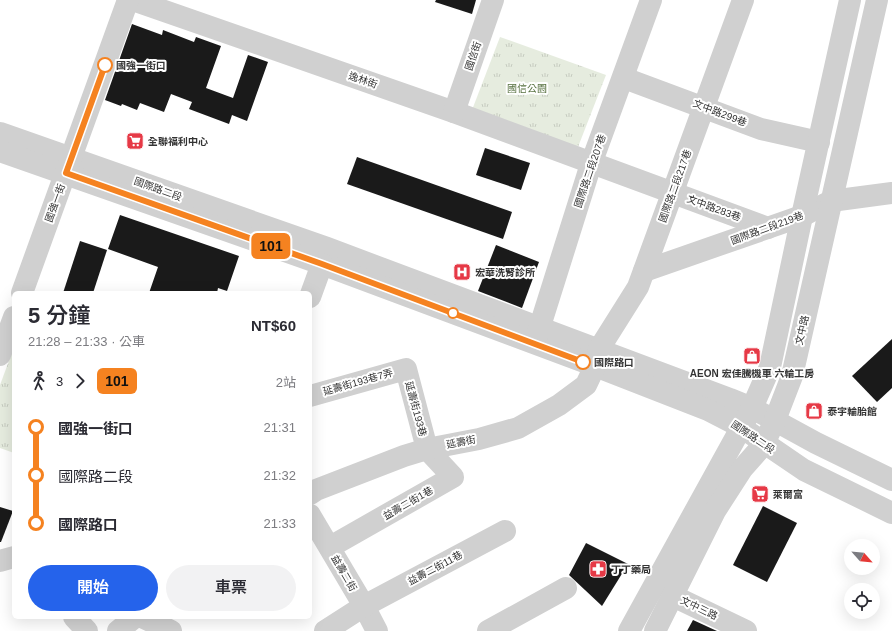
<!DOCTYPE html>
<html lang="zh-TW">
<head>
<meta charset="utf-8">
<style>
  body { margin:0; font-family:Arial,"Noto Sans TC",sans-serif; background:#f2f2f3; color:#2b2b33; height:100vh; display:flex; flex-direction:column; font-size:15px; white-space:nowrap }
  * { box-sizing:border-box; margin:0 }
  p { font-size:13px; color:#7c7c81 }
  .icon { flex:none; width:22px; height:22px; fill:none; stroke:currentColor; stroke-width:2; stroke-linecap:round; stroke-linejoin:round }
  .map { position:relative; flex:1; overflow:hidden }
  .panel { position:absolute; left:12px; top:291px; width:300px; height:328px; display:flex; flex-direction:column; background:#fff; border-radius:6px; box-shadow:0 4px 16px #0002 }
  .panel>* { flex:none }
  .badge { padding:0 8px; border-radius:6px; font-size:14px; line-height:26px }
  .needle { width:26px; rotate:117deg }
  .fabs { position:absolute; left:844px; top:539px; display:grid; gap:8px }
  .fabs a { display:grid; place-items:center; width:36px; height:36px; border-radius:50%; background:#fff; box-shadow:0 4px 16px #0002; font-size:20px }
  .map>.badge { position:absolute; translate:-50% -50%; box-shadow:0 0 0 2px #fff }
  .legs { display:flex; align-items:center; gap:6px; height:44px; padding:0 16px; font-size:13px }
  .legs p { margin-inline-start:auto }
  .summary { display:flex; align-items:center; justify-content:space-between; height:68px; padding:0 16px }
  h1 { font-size:22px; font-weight:600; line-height:30px }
  .button { display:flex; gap:8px; margin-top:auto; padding:8px 16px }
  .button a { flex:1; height:46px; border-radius:24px; background:#2563eb; color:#fff; font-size:16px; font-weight:600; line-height:46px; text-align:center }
  .button a+a { background:#f2f2f3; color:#2b2b33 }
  ul { padding:0 16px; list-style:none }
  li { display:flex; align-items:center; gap:14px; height:48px; font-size:15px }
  li i { display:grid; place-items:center; width:6px; height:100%; margin:0 5px; background:currentColor }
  li i::after { content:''; width:10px; height:10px; margin:-5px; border:3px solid; border-radius:50%; background:#fff }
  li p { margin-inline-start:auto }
  li:first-child i { background:linear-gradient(#0000 50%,currentColor 0) }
  li:last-child i { background:linear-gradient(currentColor 50%,#0000 0) }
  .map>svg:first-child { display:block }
</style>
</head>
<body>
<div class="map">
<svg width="892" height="631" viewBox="0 0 892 631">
  <defs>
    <pattern id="grass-tufts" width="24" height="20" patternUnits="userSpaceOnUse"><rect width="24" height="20" fill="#e6ecdf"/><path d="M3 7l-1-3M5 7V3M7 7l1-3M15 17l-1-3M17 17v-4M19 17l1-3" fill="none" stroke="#c6cbc0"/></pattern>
  </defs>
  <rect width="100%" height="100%" fill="#fff"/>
  <g fill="url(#grass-tufts)">
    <path d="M500,37L606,75L578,147L472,110Z"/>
    <path d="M13,350H14V453L0,448V385Z"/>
  </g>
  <g fill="#1a1a1a">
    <path d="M436,0H476L472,14L435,2Z"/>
    <path d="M132,24L162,35L163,30L194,42L196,37L221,46L206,88L233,98L248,55L268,62L247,121L232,115L229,124L189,109L192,102L171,94L164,112L140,103L137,110L122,104L121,106L105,100Z"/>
    <path d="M485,148L530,163L521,190L476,175Z"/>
    <path d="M357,157L512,212L503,239L347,184Z"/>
    <path d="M120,215L239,256L227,291L218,288L217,293H149L158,267L108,249Z"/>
    <path d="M80,241L107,250L93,293H63Z"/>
    <path d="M496,245L539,262L522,308L478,291Z"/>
    <path d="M892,339V388L877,402L852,376Z"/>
    <path d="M763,506L797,523L767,582L733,565Z"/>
    <path d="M0,507L13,511L1,542H0Z"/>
    <path d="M586,543L628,564L602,606L569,575Z"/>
    <path d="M693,620L717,631H687Z"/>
  </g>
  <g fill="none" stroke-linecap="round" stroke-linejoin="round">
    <g stroke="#d0d0d0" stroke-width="22">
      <path d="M133,0L454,112L768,228"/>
      <path d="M624,78L761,129L819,142"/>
      <path d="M454,112L493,0"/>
      <path d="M0,133L327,248L730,399L752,408L816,443L892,480"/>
      <path d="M0,151L322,264L595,366L708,410L741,427L804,470L892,513"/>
      <path d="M644,271L802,216L831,201L892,193"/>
      <path d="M22,293L128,0"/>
      <path d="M310,297L322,264"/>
      <path d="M535,342L591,164L651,0"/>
      <path d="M0,355L14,317"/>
      <path d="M310,396L406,369L427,449L453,477L330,547"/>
      <path d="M310,494L316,490L404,456L427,449L479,439L518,428L559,405L586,385L595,366L599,349L638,287L743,0"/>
      <path d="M310,515L364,606L377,631"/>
      <path d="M0,561L14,557"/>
      <path d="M673,596L746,631"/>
      <path d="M74,617L87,631"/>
      <path d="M142,617L171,631"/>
      <path d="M118,631L135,617"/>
      <path d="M325,631L364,606L505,531"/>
      <path d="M488,631L566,588"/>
      <path d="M629,631L752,408L770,367L802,216L850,0"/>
      <path d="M655,631L715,511L742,469L764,444L775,420L792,376L877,0"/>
    </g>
  </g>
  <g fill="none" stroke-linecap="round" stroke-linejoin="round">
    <defs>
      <path id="line-1" d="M105,65L66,173L322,264L583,362"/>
    </defs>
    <use href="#line-1" stroke="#fff" stroke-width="9"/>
    <use href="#line-1" stroke="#f58220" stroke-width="6"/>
  </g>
  <defs>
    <symbol id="supermarket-square" viewBox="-11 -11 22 22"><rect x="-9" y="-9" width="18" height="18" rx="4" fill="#e63946" stroke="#fff"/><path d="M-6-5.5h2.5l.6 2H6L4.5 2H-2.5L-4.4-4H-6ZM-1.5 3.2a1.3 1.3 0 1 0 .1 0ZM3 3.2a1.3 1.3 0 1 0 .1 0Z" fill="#fff"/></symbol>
    <symbol id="hospital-square" viewBox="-11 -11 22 22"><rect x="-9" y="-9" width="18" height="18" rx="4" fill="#e63946" stroke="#fff"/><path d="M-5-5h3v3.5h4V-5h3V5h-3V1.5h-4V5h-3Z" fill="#fff"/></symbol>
    <symbol id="shop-square" viewBox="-11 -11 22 22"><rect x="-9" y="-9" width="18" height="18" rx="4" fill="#e63946" stroke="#fff"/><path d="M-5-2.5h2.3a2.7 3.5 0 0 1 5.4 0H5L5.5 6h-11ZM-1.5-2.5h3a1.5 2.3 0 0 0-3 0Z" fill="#fff"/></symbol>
    <symbol id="pharmacy-square" viewBox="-11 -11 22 22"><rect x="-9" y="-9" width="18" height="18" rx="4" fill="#e63946" stroke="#fff"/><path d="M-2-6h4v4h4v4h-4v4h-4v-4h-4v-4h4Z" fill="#fff"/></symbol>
  </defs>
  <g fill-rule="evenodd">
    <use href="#supermarket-square" x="125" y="131" width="20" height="20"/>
    <use href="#hospital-square" x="452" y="262" width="20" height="20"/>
    <use href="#shop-square" x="742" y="346" width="20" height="20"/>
    <use href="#shop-square" x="804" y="401" width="20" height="20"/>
    <use href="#supermarket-square" x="750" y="484" width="20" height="20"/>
    <use href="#pharmacy-square" x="588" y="559" width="20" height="20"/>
  </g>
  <g fill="#fff" stroke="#f58220" stroke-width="2">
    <circle cx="105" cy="65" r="7"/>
    <circle cx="453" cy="313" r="5"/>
    <circle cx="583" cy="362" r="7"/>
  </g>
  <g text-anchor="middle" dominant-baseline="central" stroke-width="4" stroke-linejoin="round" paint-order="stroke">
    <g font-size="10" fill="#333" stroke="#fff">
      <text transform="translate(473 56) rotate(-71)">國信街</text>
      <text transform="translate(363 80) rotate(19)">逸林街</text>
      <text transform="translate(720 113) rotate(21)">文中路299巷</text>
      <text transform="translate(590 171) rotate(-71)">國際路二段207巷</text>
      <text transform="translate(675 186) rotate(-70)">國際路二段217巷</text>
      <text transform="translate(158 189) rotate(20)">國際路二段</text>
      <text transform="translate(55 203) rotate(-70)">國強一街</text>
      <text transform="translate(714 208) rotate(20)">文中路283巷</text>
      <text transform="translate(767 228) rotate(-20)">國際路二段219巷</text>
      <text transform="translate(802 330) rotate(-77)">文中路</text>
      <text transform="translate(358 382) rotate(-16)">延壽街193巷7弄</text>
      <text transform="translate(416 409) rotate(75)">延壽街193巷</text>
      <text transform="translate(753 437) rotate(34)">國際路二段</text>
      <text transform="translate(461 442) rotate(-11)">延壽街</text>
      <text transform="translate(408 503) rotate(-30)">益壽二街1巷</text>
      <text transform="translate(435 568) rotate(-28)">益壽二街11巷</text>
      <text transform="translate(344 573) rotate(60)">益壽二街</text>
      <text transform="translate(699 608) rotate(26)">文中三路</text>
    </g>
    <g font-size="10" font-weight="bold" fill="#333" stroke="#fff" text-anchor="start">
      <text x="116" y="65">國強一街口</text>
      <text x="594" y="362">國際路口</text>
    </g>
    <g font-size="10" fill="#56703f" stroke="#fff">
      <text x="527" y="88">國信公園</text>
    </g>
    <g font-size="10" font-weight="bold" fill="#333" stroke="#fff" text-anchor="start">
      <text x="148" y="141">全聯福利中心</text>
      <text x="475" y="272">宏華洗腎診所</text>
      <text x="752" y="373" text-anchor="middle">AEON 宏佳騰機車 六輪工房</text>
      <text x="827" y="411">泰宇輪胎館</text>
      <text x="773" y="494">萊爾富</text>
      <text x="611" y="569">丁丁藥局</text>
    </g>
  </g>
</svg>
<div class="fabs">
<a><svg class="needle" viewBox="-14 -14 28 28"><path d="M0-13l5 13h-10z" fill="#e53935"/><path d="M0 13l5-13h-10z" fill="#7c7c81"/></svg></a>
<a><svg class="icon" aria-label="locate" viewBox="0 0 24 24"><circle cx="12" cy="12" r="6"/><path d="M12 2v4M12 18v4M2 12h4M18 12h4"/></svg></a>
</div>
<b class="badge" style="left:271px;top:246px;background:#f58220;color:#111">101</b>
<section class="panel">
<div class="summary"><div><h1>5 分鐘</h1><p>21:28 – 21:33 · 公車</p></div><b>NT$60</b></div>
<div class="legs"><svg class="icon" aria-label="walk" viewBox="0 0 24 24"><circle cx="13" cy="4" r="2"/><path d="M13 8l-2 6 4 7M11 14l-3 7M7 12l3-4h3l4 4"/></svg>3<svg class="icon" aria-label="forward" viewBox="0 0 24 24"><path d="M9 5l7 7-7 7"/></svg><b class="badge" style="background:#f58220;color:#111">101</b><p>2站</p></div>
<ul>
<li><i style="color:#f58220"></i><b>國強一街口</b><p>21:31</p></li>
<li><i style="color:#f58220"></i><span>國際路二段</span><p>21:32</p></li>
<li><i style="color:#f58220"></i><b>國際路口</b><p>21:33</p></li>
</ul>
<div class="button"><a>開始</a><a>車票</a></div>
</section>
</div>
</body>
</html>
